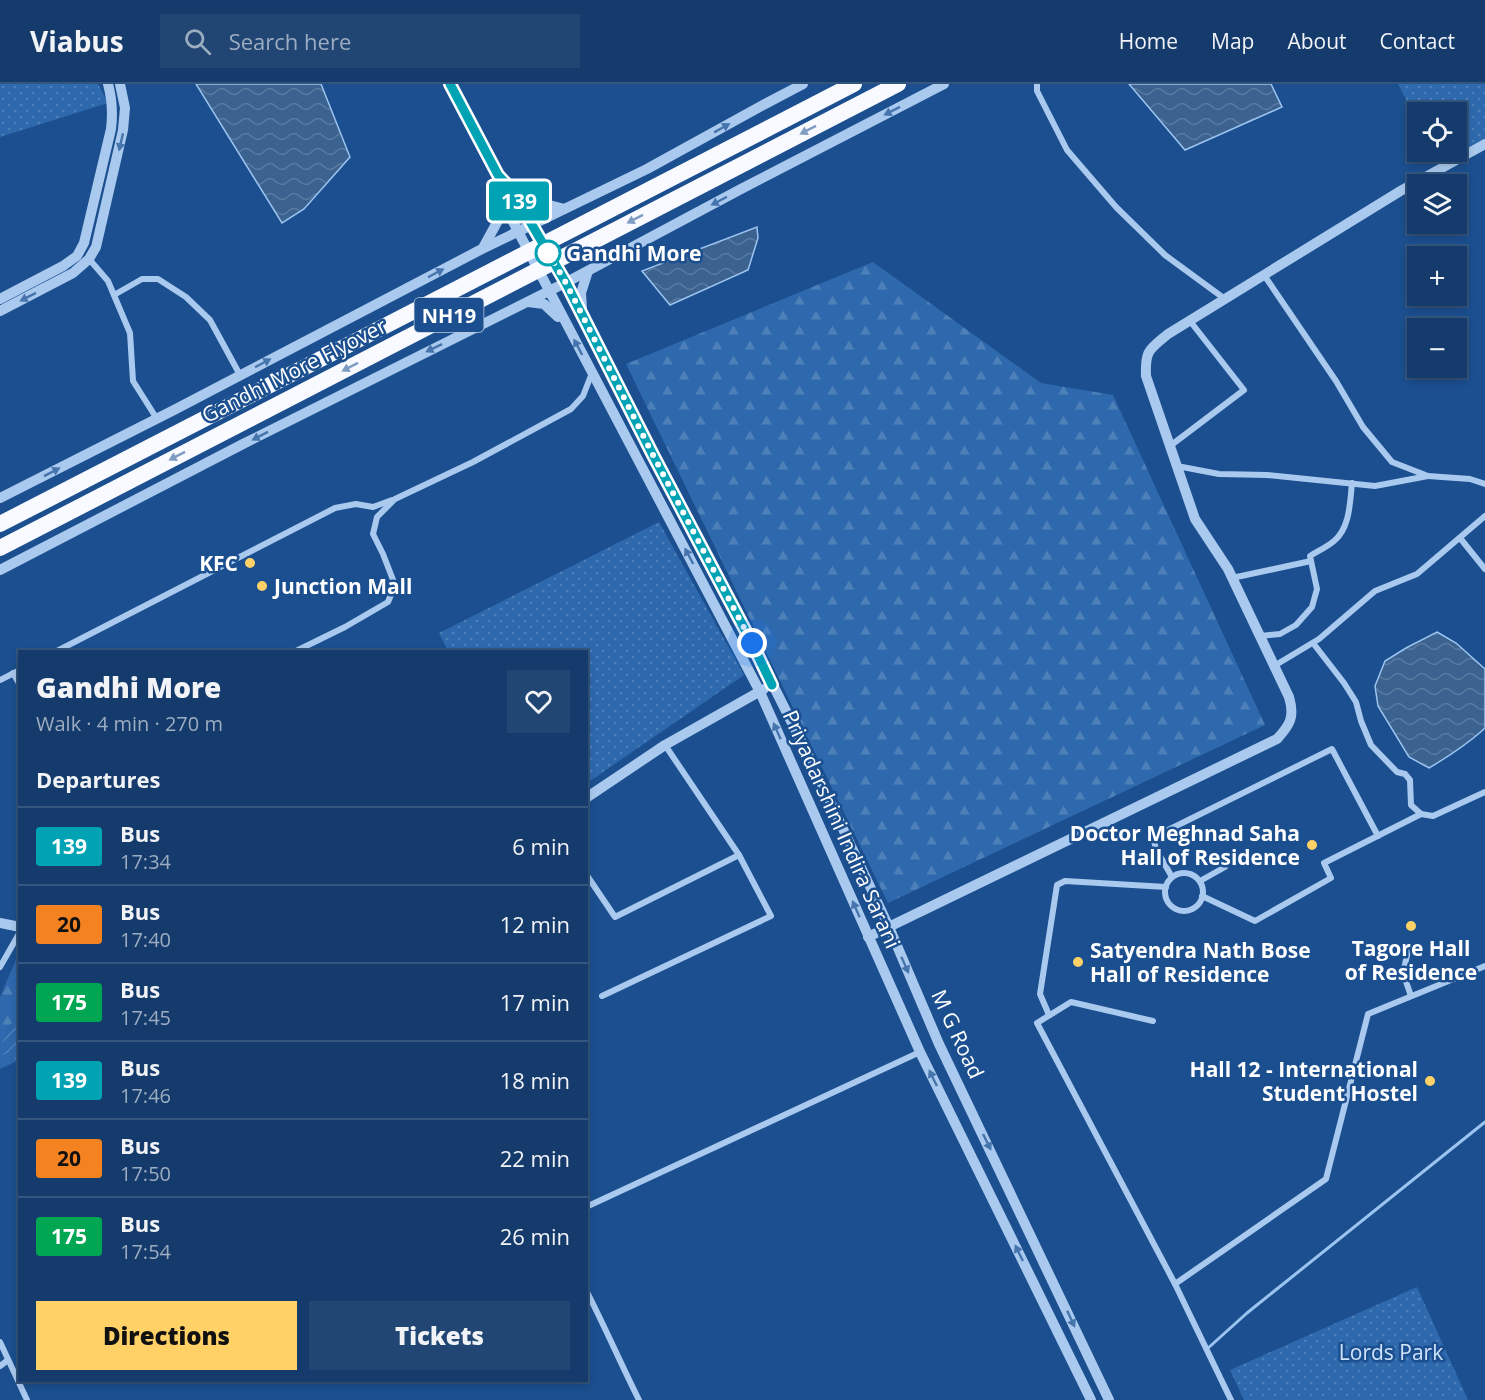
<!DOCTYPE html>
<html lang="en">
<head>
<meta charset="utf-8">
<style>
  body { margin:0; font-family:"Open Sans",sans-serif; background:#214673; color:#f1f3f6; height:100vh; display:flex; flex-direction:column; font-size:22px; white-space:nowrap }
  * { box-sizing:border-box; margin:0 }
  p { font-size:20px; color:#9dadc1 }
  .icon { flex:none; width:33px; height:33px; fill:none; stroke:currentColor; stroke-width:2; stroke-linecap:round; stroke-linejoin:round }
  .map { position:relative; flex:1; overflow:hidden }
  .side { position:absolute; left:18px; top:566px; width:570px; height:732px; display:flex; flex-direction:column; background:#143b6b; border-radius:0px; box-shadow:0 3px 9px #0003,0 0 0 2px #33557e }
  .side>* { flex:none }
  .badge { padding:0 12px; border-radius:4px; font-size:21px; line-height:39px }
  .tools { position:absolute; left:1407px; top:18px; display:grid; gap:12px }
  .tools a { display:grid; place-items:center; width:60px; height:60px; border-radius:0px; background:#143b6b; box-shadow:0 3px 9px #0003,0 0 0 2px #33557e; font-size:30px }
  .you { position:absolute; width:30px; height:30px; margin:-15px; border:4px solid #fff; border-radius:50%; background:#1a73e8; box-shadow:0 0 0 9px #1a73e833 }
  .map>.badge { position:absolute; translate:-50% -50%; box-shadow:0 0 0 3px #fff }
  h2 { padding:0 18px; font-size:22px; line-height:54px }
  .round { display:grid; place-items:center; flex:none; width:63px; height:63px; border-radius:0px; background:#214673 }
  .head { display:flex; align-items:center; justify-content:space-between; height:102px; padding:0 18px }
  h1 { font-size:28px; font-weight:800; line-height:45px }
  .primary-button { display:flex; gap:12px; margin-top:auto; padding:12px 18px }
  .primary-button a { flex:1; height:69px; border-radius:0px; background:#ffd166; color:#111; font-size:24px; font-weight:800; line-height:69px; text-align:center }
  .primary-button a+a { background:#214673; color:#f1f3f6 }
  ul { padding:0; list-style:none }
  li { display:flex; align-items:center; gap:18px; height:78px; padding:0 18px; border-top:2px solid #33557e }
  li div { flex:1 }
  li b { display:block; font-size:22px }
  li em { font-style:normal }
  li .badge { min-width:66px; font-weight:700; text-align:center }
  header { display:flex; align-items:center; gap:36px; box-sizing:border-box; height:84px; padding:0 30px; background:#143b6b; border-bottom:2px solid #33557e }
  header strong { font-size:28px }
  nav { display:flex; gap:33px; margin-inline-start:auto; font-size:21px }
  .search { width:420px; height:54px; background:#214673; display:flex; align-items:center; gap:15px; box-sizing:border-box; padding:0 21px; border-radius:0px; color:#9dadc1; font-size:22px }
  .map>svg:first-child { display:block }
</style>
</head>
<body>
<header>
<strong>Viabus</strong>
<div class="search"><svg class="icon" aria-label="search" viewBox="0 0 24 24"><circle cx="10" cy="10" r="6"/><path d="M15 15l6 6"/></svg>Search here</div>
<nav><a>Home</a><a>Map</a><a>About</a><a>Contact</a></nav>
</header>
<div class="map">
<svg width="1485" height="1316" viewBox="0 0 1485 1316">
  <defs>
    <pattern id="forest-firs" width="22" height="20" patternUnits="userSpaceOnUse" patternTransform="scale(1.5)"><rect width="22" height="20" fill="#2e69ad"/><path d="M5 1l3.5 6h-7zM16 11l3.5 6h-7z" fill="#4d80b9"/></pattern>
    <pattern id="park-dots" width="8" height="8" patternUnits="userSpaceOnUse" patternTransform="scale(1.5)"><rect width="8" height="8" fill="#2e69ad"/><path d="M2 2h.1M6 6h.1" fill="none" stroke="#4d80b9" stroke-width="1.8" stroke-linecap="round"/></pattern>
    <pattern id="garden-furrows" width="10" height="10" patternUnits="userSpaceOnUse" patternTransform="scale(1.5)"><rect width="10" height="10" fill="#2e69ad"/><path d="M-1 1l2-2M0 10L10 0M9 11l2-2" fill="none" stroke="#4d80b9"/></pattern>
    <pattern id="water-waves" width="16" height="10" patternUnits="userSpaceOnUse" patternTransform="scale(1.5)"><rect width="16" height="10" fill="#3c6290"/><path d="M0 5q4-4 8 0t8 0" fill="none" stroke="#597aa1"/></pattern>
  </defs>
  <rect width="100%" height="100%" fill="#1b4f8f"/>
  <g fill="url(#forest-firs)">
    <path d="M873,178L1041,299L1113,311L1265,641L888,819L626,280Z"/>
    <path d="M17,873H19V926L0,962V913Z"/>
    <path d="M0,967L17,977L0,985Z"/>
  </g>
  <g fill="url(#park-dots)">
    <path d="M0,0H98L108,19L0,53Z"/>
    <path d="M1398,0H1485V60L1443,83L1434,68H1456V28H1418L1417,36Z"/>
    <path d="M659,438L744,591L587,699L586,567H448L439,549Z"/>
    <path d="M1417,1203L1468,1316H1244L1230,1286Z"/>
  </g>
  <path fill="url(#garden-furrows)" d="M19,926L20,975L17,977L0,967V962Z"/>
  <g fill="url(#water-waves)" stroke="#9cc4f0" stroke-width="1.5">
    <path d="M196,0H321L350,73L304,125L282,139Z"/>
    <path d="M1129,0H1271L1282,23L1185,66Z"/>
    <path d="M757,143L758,154L748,186L670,221L642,187Z"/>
    <path d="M1437,548L1456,559L1485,585V644C1468,660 1449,672 1429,684L1409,673L1378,622L1375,602L1385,577L1406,564Z"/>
  </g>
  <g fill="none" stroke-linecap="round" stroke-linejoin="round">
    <path stroke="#9cc4f0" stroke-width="3" d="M1207,1265L1247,1229L1485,1038"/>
    <g stroke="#a9c9ee" stroke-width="6">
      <path d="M1037,0V7L1067,66L1116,123L1165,171L1225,215"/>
      <path d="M89,175L108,197L130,249L133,297L157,335"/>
      <path d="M1264,191L1336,297L1363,343L1392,378L1428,392L1470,395L1485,400"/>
      <path d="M114,211L142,195H158L186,213L210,236L240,291"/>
      <path d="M1170,362L1244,306L1190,237"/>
      <path d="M1177,382L1219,390L1267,391L1375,402L1428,392"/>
      <path d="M1460,454L1485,485"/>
      <path d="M1232,494L1311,477"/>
      <path d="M1260,552L1280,550L1296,541L1312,523L1317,505L1310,472C1318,467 1327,463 1334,457C1350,444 1350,418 1352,399"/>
      <path d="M1313,559L1344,599L1356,618L1361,637L1371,661L1397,688L1405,690L1410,696L1411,721L1421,730L1433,732L1485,708"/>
      <path d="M57,567L335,424L356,420L373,423L392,416"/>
      <path d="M296,567L345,543L388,518L395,501L383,470L373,450L377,433L395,415L473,378L571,325L583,312L592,289"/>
      <path d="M1274,582L1319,555L1375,507L1417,490L1485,432"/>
      <path d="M13,589L20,601"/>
      <path d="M0,596L20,586"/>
      <circle cx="1184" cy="808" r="19"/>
      <path d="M586,790L615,833L739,771L665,661"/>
      <path d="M1172,793L1156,765L1154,757L1162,749L1332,665L1378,752"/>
      <path d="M1200,797L1225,783"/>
      <path d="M1202,812L1255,837L1331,794L1324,779L1421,730"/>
      <path d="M1409,863L1403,889L1411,912"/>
      <path d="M0,883L20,848"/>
      <path d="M602,912L771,832L739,771"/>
      <path d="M1049,931L1040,910L1057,801L1065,797L1166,803"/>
      <path d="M1153,937L1071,918L1037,939L1175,1200L1231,1316"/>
      <path d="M586,1123L920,968"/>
      <path d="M1175,1200L1326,1095L1368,930L1485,882"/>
      <path d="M586,1206C605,1243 621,1280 639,1316"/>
      <path d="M0,1258L27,1316"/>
      <path d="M0,1282L8,1276"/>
    </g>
    <g stroke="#a9c9ee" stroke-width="10">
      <path d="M450,0L498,91L511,105L565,199L653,371L752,559L813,681L889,843L939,960L1109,1316"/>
      <path d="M498,91L499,111L760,608L920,968L1091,1316"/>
      <path d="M512,105C529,114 545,121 564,125"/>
      <path d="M483,164L501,131L504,120"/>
      <path d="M0,215L63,182L77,172L84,159L111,45C113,29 112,15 108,0"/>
      <path d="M528,218L544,220L558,233"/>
      <path d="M582,225L581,209L588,187"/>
      <path d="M0,227L73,189L89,175L96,163L123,46L125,24L120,0"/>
      <path d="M0,414L174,326L480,166L647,85L765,20L803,0"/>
      <path d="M0,486L243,360L565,199L741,105L944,0"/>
      <path d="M586,714L665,661L764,605"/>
      <path d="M0,839L20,843"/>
      <path d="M868,853L1277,655C1290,641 1295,633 1289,613L1228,485L1195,435L1146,292C1145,266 1149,266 1168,250L1402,106L1485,60"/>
    </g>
    <path stroke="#f8faff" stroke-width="16" d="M0,440L348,261"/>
    <g stroke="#f8faff" stroke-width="16">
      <path d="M348,261L854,0"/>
      <path d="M0,464L898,0"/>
    </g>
  </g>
  <defs><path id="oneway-solid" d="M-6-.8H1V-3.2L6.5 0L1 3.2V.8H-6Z" transform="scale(1.5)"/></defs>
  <g fill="#4674ac">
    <use href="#oneway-solid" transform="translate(892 27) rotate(153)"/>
    <use href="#oneway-solid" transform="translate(722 44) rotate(-29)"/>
    <use href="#oneway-solid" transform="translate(121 58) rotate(103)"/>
    <use href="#oneway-solid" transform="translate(719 117) rotate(152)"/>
    <use href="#oneway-solid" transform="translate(436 189) rotate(-28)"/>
    <use href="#oneway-solid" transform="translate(28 213) rotate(153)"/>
    <use href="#oneway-solid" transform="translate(578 263) rotate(-118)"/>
    <use href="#oneway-solid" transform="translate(434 264) rotate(154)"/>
    <use href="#oneway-solid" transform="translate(263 279) rotate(-28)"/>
    <use href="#oneway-solid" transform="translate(260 352) rotate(153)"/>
    <use href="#oneway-solid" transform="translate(52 388) rotate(-27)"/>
    <use href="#oneway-solid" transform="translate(689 472) rotate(-118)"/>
    <use href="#oneway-solid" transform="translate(777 647) rotate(-114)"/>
    <use href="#oneway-solid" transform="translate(856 825) rotate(-114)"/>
    <use href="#oneway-solid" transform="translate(905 881) rotate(66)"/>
    <use href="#oneway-solid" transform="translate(933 994) rotate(-116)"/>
    <use href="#oneway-solid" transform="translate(987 1058) rotate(64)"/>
    <use href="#oneway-solid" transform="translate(1019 1169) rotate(-116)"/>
    <use href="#oneway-solid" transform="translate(1071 1235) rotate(65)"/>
  </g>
  <g fill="#7e9cc1">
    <use href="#oneway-solid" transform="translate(808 46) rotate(153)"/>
    <use href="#oneway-solid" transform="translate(635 135) rotate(153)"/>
    <use href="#oneway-solid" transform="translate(350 283) rotate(153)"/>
    <use href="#oneway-solid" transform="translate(177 372) rotate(153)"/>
  </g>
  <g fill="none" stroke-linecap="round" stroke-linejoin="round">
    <defs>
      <path id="line" d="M450,0L498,91L511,105L566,199L653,371L752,559L772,601"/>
    </defs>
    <use href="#line" stroke="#fff" stroke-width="14"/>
    <use href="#line" stroke="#00a3b4" stroke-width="9"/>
    <path stroke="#fff" stroke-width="6" stroke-dasharray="0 10.8" d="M548,169L543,160L566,199L653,371L752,559"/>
  </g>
  <circle fill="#fff" stroke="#00a3b4" stroke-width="3" cx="548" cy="169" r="12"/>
  <g fill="#ffd166" stroke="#1b4f8f" stroke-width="2">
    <circle cx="250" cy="479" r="6"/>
    <circle cx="262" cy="502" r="6"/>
    <circle cx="1312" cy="761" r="6"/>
    <circle cx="1411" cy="842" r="6"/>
    <circle cx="1078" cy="878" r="6"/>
    <circle cx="1430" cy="997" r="6"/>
  </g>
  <g text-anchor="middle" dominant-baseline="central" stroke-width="5" stroke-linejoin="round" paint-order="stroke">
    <rect fill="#1b4f8f" stroke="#bbcadd" stroke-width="1.5" x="414.5" y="214" width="69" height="34" rx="4.5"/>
    <g font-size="20" font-weight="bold" fill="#fff">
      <text x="449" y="231">NH19</text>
    </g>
    <g font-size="21" font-weight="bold" fill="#fff" stroke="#1b4f8f" text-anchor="start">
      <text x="566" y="169">Gandhi More</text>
    </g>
    <g font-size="21" fill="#fff" stroke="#1b4f8f">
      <text transform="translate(294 286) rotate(-27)">Gandhi More Flyover</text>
      <text transform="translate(842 745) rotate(66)">Priyadarshini Indira Sarani</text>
      <text transform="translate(958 950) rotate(65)">M G Road</text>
    </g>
    <g font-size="21" font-weight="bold" fill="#fff" stroke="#1b4f8f" text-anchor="end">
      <text x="238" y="479">KFC</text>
      <text x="274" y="502" text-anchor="start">Junction Mall</text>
      <text x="1300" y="749">Doctor Meghnad Saha<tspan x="1300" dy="24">Hall of Residence</tspan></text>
      <text x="1411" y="864" text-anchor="middle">Tagore Hall<tspan x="1411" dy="24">of Residence</tspan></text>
      <text x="1090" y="866" text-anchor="start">Satyendra Nath Bose<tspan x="1090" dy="24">Hall of Residence</tspan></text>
      <text x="1418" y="985">Hall 12 - International<tspan x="1418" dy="24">Student Hostel</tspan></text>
    </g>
    <g font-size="21" fill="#cfe3fa" stroke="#1b4f8f">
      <text x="1391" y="1268">Lords Park</text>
    </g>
  </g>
</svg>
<div class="tools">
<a><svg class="icon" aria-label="locate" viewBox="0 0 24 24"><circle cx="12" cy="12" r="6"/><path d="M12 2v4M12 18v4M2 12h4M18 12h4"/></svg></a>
<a><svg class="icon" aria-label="layers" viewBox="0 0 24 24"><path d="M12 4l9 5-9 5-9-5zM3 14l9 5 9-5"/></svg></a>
<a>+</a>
<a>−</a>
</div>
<div class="you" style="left:752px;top:559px"></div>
<b class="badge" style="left:519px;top:117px;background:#00a3b4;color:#fff">139</b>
<section class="side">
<div class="head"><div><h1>Gandhi More</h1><p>Walk · 4 min · 270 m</p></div><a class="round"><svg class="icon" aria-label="heart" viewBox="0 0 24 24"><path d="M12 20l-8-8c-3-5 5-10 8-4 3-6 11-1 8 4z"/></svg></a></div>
<h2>Departures</h2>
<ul>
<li><span class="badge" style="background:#00a3b4;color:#fff">139</span><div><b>Bus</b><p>17:34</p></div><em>6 min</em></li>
<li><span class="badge" style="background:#f58220;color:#111">20</span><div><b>Bus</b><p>17:40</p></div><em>12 min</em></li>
<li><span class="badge" style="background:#00a651;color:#fff">175</span><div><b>Bus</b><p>17:45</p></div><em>17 min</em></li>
<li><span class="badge" style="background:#00a3b4;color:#fff">139</span><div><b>Bus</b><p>17:46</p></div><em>18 min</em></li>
<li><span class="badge" style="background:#f58220;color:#111">20</span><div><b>Bus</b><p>17:50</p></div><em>22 min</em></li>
<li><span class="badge" style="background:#00a651;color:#fff">175</span><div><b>Bus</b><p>17:54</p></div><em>26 min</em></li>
</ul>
<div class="primary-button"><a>Directions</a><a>Tickets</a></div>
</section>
</div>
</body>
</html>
